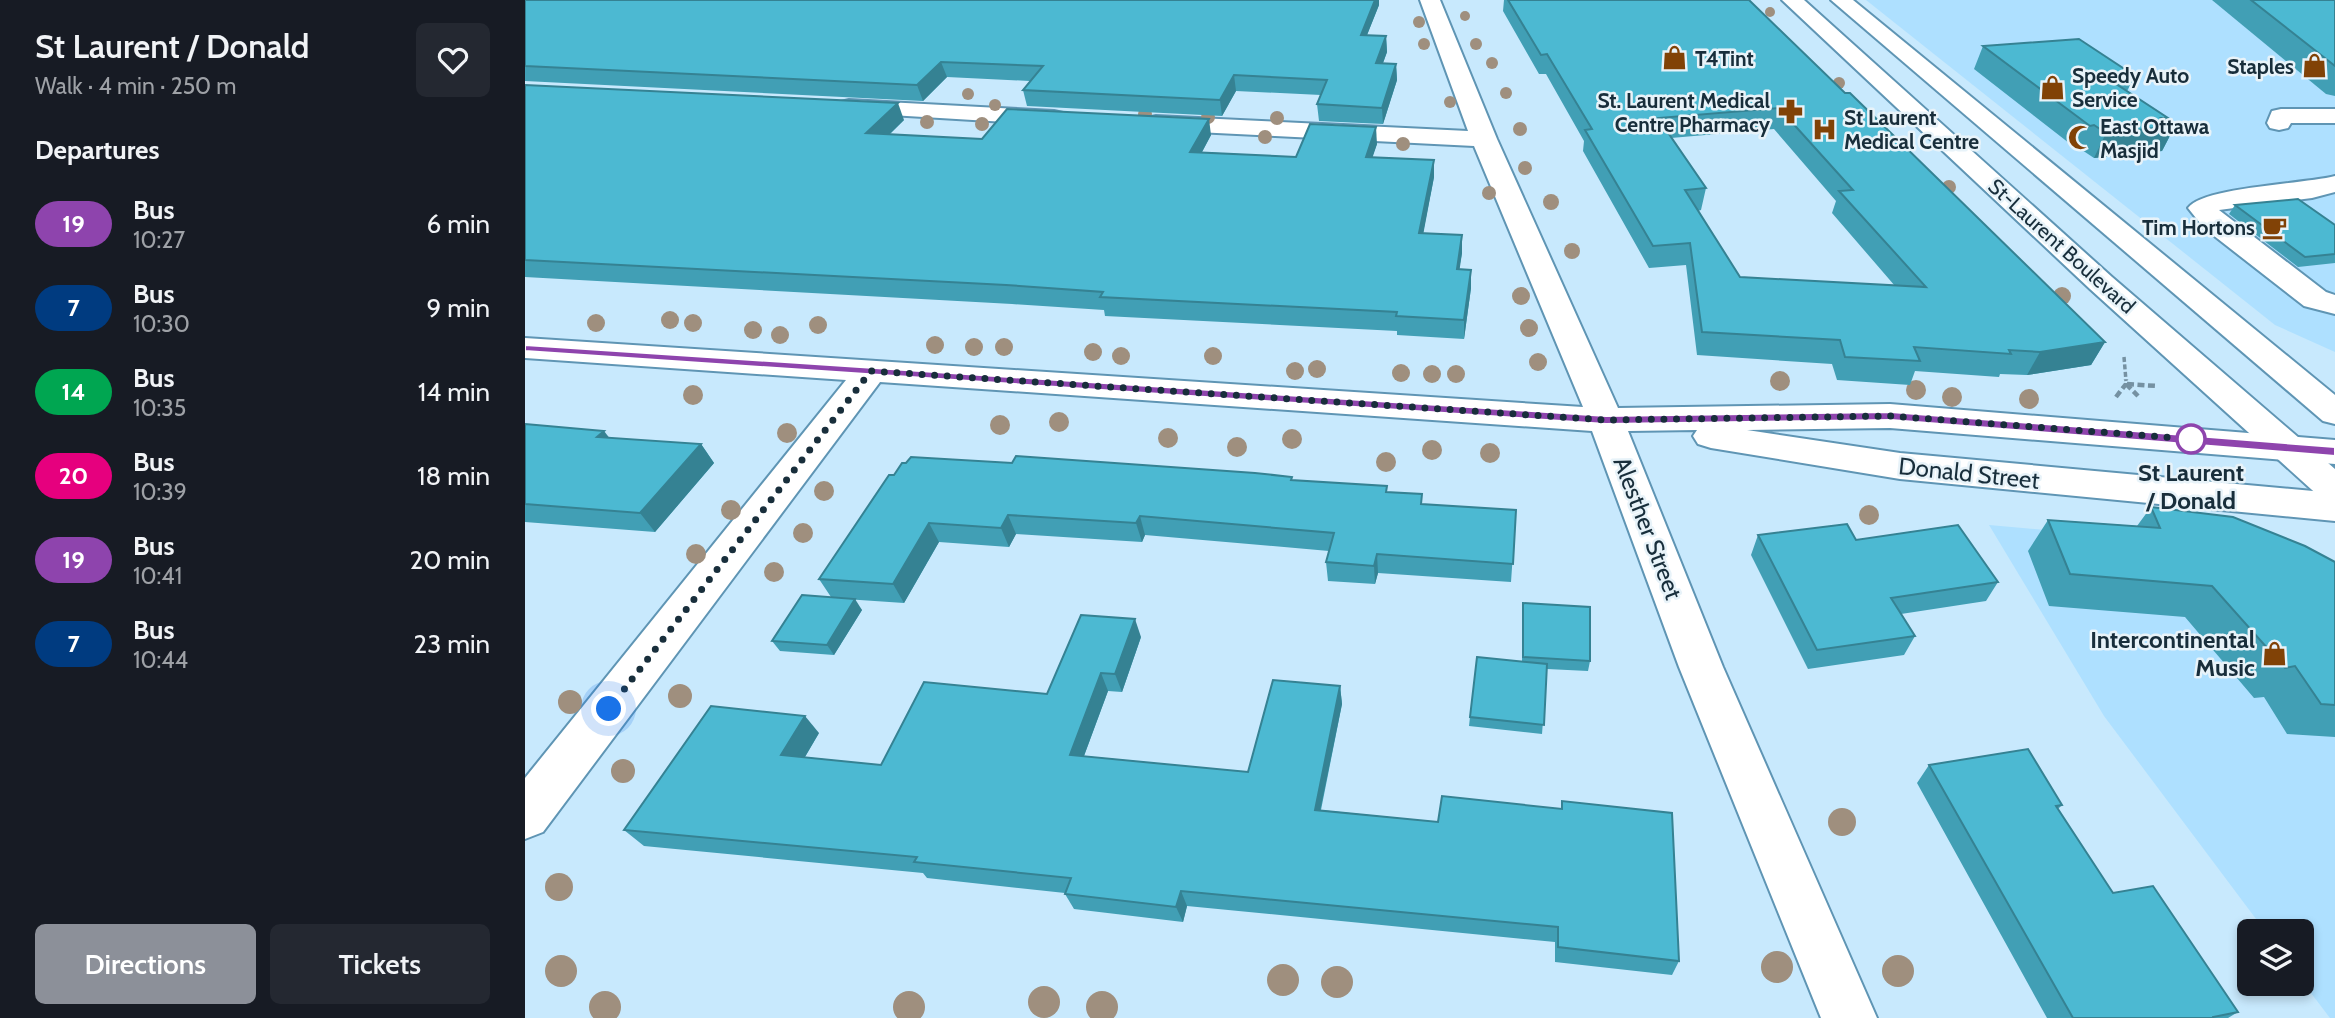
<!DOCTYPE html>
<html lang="en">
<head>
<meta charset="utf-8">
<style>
  body { margin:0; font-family:Cabin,sans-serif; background:#242831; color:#f1f3f6; height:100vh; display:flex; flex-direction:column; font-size:26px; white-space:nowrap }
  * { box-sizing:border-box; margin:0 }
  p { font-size:23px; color:#9ea1a6 }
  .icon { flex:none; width:38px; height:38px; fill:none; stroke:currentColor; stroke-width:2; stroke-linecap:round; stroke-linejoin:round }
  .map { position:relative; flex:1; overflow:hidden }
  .details { display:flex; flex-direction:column; background:#171b24; width:525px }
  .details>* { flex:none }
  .badge { padding:0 14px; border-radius:23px; font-size:24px; line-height:46px }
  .buttons { position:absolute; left:1712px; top:919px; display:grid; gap:14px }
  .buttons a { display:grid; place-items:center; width:77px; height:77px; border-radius:10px; background:#171b24; box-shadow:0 4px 10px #0003; font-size:35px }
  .you { position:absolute; width:35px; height:35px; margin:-18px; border:5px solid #fff; border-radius:50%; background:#1a73e8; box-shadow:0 0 0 10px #1a73e833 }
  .map>.badge { position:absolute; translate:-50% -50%; box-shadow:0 0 0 4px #fff }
  h2 { padding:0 35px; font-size:26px; line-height:63px }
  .round { display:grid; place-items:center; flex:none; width:74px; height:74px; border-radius:10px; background:#242831 }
  .summary { display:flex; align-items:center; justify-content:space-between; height:119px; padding:0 35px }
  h1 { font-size:33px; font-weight:600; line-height:52px }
  .primary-button { display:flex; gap:14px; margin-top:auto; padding:14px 35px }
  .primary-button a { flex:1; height:80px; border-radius:10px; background:#8c9099; color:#fff; font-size:28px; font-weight:600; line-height:80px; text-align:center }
  .primary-button a+a { background:#242831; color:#f1f3f6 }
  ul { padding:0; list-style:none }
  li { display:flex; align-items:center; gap:21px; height:84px; padding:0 35px }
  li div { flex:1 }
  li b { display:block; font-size:26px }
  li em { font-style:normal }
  li .badge { min-width:77px; font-weight:700; text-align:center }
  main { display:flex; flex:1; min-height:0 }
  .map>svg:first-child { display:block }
</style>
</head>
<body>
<main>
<section class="details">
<div class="summary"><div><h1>St Laurent / Donald</h1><p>Walk · 4 min · 250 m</p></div><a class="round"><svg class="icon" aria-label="heart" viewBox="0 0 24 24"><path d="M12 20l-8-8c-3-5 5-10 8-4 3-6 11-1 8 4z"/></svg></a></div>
<h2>Departures</h2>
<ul>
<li><span class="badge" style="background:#8e44ad;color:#fff">19</span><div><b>Bus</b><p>10:27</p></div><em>6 min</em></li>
<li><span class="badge" style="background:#003b80;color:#fff">7</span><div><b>Bus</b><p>10:30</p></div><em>9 min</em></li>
<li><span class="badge" style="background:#00a651;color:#fff">14</span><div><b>Bus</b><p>10:35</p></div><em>14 min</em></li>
<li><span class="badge" style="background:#e6007e;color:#fff">20</span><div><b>Bus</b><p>10:39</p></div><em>18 min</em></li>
<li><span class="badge" style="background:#8e44ad;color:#fff">19</span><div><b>Bus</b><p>10:41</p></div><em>20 min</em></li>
<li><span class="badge" style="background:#003b80;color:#fff">7</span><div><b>Bus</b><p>10:44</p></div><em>23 min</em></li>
</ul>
<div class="primary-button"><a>Directions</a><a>Tickets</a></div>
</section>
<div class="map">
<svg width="1810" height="1018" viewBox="0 0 1810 1018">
  <rect width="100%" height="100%" fill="#c8e9fd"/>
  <g fill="#aee0ff">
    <path d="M1341,0H1810V352L1750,325Z"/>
    <path d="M1464,525L1643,541L1810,597V1018H1805L1776,980V931H1740L1579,716Z"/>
  </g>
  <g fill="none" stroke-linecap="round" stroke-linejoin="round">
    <defs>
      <g id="minor">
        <path d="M895,0H915L972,139L1093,408L1365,404L1810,440V464L1365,428L1222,430L1375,453L1810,493V521L1375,479L1186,448L1173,444L1168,436L1172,430L1103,431L1198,667L1352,1018H1296L1154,667L1067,431L355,382L18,832L0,839V778L321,380L0,358V338L1058,407L949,146L631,130L622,128L619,123L622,118L631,116L943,131Z"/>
        <path d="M324,100L529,111L538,113L541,118L538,123L529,125L316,112L312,107L316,102Z"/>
        <path d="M1756,109H1810V123H1766L1763,128L1754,130L1745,128L1742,123L1747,111Z"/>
        <path d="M1810,176V192L1787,198L1694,210L1801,292L1810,295V314L1779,306L1679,228L1663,208C1678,187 1780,184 1810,176Z"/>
      </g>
      <g id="major">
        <path d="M1257,0H1279L1587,277L1810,469V503L1797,499L1565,289Z"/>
        <path d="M1306,0H1328L1810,395V424L1798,421Z"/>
      </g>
    </defs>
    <use href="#minor" stroke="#5f95b4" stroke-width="4"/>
    <use href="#major" stroke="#5f95b4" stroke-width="4"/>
    <path stroke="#7591a2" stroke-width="3.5" stroke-dasharray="5 2.5" stroke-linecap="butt" d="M1599,357L1601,381"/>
    <g stroke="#7591a2" stroke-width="4.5" stroke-dasharray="7 3.5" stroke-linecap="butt">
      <path d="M1601,384L1613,396"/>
      <path d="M1602,384L1632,386"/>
      <path d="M1591,397L1601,384V379"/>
    </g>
    <use href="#minor" fill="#fff" fill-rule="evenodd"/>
    <use href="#major" fill="#fff" fill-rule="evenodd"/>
  </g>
  <g fill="#9f8f7e">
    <circle cx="1245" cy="12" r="5"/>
    <circle cx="940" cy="16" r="5"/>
    <circle cx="894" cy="22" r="6"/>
    <circle cx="899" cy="44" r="6"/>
    <circle cx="951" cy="44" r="6"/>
    <circle cx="967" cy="63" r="6"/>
    <circle cx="1314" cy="83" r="6"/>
    <circle cx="981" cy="93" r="6"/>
    <circle cx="443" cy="94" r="6"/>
    <circle cx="925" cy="102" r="6"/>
    <circle cx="470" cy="105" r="6"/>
    <circle cx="620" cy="114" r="7"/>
    <circle cx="683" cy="117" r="7"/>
    <circle cx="752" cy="118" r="7"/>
    <circle cx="402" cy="122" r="7"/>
    <circle cx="457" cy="124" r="7"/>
    <circle cx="995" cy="129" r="7"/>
    <circle cx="740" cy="137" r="7"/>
    <circle cx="878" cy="144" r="7"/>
    <circle cx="1000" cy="168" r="7"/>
    <circle cx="1424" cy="187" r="7"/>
    <circle cx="964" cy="193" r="7"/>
    <circle cx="1026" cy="202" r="8"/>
    <circle cx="1047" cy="251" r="8"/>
    <circle cx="996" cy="296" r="9"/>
    <circle cx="1537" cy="296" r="9"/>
    <circle cx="145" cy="320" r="9"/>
    <circle cx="71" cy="323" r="9"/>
    <circle cx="168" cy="323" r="9"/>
    <circle cx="293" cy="325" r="9"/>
    <circle cx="1004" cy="328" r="9"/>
    <circle cx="228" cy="330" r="9"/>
    <circle cx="255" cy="335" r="9"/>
    <circle cx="410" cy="345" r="9"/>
    <circle cx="449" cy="347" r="9"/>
    <circle cx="479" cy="347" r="9"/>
    <circle cx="568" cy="352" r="9"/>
    <circle cx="596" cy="356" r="9"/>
    <circle cx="688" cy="356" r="9"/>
    <circle cx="1013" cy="362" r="9"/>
    <circle cx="792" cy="369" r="9"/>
    <circle cx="770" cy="371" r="9"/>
    <circle cx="876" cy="373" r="9"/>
    <circle cx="907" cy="374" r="9"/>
    <circle cx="931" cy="374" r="9"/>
    <circle cx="1255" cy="381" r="10"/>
    <circle cx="1391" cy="390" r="10"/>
    <circle cx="168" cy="395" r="10"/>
    <circle cx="1427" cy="397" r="10"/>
    <circle cx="1504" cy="399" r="10"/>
    <circle cx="534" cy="422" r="10"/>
    <circle cx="475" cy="425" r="10"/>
    <circle cx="262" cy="433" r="10"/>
    <circle cx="643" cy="438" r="10"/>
    <circle cx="767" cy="439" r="10"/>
    <circle cx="712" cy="447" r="10"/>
    <circle cx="907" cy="450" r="10"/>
    <circle cx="965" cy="453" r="10"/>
    <circle cx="861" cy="462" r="10"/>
    <circle cx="299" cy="491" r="10"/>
    <circle cx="206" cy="510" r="10"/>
    <circle cx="1344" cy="515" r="10"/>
    <circle cx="278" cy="533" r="10"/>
    <circle cx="171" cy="554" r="10"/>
    <circle cx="249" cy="572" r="10"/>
    <circle cx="155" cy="696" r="12"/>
    <circle cx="45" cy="702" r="12"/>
    <circle cx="98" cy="771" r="12"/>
    <circle cx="1317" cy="822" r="14"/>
    <circle cx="34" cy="887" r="14"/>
    <circle cx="1252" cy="967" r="16"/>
    <circle cx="36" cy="971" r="16"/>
    <circle cx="1373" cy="971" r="16"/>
    <circle cx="758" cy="980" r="16"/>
    <circle cx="812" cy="982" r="16"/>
    <circle cx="519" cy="1002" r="16"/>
    <circle cx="80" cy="1007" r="16"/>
    <circle cx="384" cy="1007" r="16"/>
    <circle cx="577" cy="1007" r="16"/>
  </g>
  <g fill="#419fb5" fill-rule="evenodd">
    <path d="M0,0L854,5L842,35L861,36L862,52L858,63L871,64L872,80L858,124L794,121L792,104L796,95L711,91L697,116L502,106L498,90L505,81L422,77L398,101L0,81Z"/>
    <path d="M979,0H983L1320,93L1580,342L1566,365L1502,375L1475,374L1474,377L1390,371L1385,385L1312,380L1307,364L1172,355L1161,265L1124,268L1058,151L1059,141L1021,74H1014L978,11ZM1249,129L1311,201L1307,213L1370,286L1215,277L1173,211L1176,210L1181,188L1146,138Z"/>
    <path d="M1687,0H1810V96L1801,94Z"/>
    <path d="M1458,46L1610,76L1602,91L1643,118L1641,121L1650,126L1637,151L1569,158L1557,150H1553L1449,69Z"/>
    <path d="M0,85L379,120L364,135L457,139L686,135L677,152L771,157L852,144L847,157L909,160V177L898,233L937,235V253L934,269L946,270V288L939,339L872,335V331L580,316L579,310L487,304L0,277Z"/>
    <path d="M1710,205L1810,225V263L1773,267L1704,214Z"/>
    <path d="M0,424L84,438L176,444L189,463L130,532L0,522Z"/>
    <path d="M381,463H487L862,486V492L897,504L991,510L986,582L853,573L850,584L803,581L801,562L804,551L620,535L617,542L491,534L484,547L414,542L379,603L320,599L337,610L309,655L255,651L247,641L306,597L294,579L369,475Z"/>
    <path d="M1626,507L1810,562V737L1762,734L1739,697L1729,698L1660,617L1524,606L1503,551L1523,520L1612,526Z"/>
    <path d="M1233,535L1331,540L1473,582L1461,601L1376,614L1390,636L1379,655L1283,669L1226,555Z"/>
    <path d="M998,603L1065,661L1063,671L1022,669L1017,734L944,726L945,717L997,662Z"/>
    <path d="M616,637L597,692L583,691L559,756L723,772L815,686L817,704L796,810L913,822L1036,809L1037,801L1154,961L1147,975L1030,962V942L662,906L658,922L549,909L540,894V893L402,878L398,873L119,846L99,830L294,733L280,757L356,765L522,694Z"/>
    <path d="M1404,765L1537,805L1533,809L1588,893L1713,1012L1703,1018H1522L1392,783Z"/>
  </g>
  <g fill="#358293">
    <path d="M850,0H854V5L836,50V35Z"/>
    <path d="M861,36L862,52L852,79L851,63Z"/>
    <path d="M416,62L422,77L398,101L392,85Z"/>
    <path d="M871,64L872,80L858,124L857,108Z"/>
    <path d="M709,75L711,91L697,116L695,100Z"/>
    <path d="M373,103L379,120L348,150L341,133Z"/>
    <path d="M684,119L686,135L668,169L665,152Z"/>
    <path d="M1650,126L1637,151L1569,158L1581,133Z"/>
    <path d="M851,127L852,144L842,174L841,157Z"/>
    <path d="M909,160V177L895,251L894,233Z"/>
    <path d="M937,235V253L932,287V269Z"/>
    <path d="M946,270V288L939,339V320Z"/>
    <path d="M1580,342L1566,365L1502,375L1515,352Z"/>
    <path d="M79,431L93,449L72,437Z"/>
    <path d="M176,444L189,463L130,532L115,513Z"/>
    <path d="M483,515L491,534L484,547L476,528Z"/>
    <path d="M615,516L620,535L617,542L611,523Z"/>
    <path d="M404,523L414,542L379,603L368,584Z"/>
    <path d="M852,554L853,573L850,584L849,566Z"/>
    <path d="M330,599L337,610L309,655L302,645Z"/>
    <path d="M610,619L616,637L597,692L590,674Z"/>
    <path d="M576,673L583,691L553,772L545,755Z"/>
    <path d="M815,686L817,704L792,826L790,810Z"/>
    <path d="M280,716L294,733L271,772L256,755Z"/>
    <path d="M656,891L662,906L658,922L651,907Z"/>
  </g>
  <g fill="#4cb9d2" stroke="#358293" stroke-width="2" fill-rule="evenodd">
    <path d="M0,0H850L836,35L861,36L851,63L871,64L857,108L792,104L802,80L709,75L695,100L498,90L518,66L416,62L392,85L0,66Z"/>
    <path d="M983,0H1224L1320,93H1325L1580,342L1515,352L1484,350L1486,354L1389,347L1395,361L1320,357L1315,340L1177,332L1165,243L1128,246L1060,130L1067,129L1022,54L1016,55ZM1254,108L1328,190L1314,191L1401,287L1215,277L1160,190L1181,188L1133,118Z"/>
    <path d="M1726,0H1810V66Z"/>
    <path d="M1554,39L1610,76L1582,78L1643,118H1637L1650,126L1581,133L1569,125L1565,126L1458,46Z"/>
    <path d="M0,85L373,103L341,133L457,139L482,109L684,119L665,152L771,157L785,124L851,127L841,157L909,160L894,233L937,235L932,269L946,270L939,320L871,316L872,312L575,297L578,292L481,285L0,260Z"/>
    <path d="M1773,199L1810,225V254L1780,257L1710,205Z"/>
    <path d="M0,424L79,431L72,437L176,444L115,513L0,504Z"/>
    <path d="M491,456L730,473L767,477L766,480L862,486L861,492L897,494L896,504L991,510L988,564L852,554L849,566L801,562L809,533L615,516L611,523L483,515L476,528L404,523L368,584L294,579L364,475H369L377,463H381L386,457L487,463Z"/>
    <path d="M1626,507L1708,517L1780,546L1810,562V705L1796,704L1770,666L1760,668L1687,586L1545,574L1523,520L1635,528Z"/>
    <path d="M1322,524L1331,540L1433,525L1473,582L1366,598L1390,636L1292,650L1233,535Z"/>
    <path d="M277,595L330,599L302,645L247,641Z"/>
    <path d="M998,603L1065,607V661L998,657Z"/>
    <path d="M556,615L610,619L590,674L576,673L545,755L723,772L748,680L815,686L790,810L913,822L917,796L1037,809V801L1147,813L1154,961L1033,947V927L656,891L651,907L540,894L546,878L389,862L392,857L99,830L186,706L280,716L256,755L356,765L399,682L522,694Z"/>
    <path d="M952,657L1022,664L1019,725L945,717Z"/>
    <path d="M1503,749L1537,805L1531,806L1588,893L1628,886L1713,1012L1688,1017V1018H1548L1404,765Z"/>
  </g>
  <path fill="#8e44ad" stroke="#fff" stroke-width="2" d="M0,345L1081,416L1366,412L1810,447V456L1366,420L1081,424L0,351Z"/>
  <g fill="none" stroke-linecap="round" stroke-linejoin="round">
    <path stroke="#182e3b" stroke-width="7" stroke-dasharray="0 12.6" d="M84,709L346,371L1081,420L1366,416L1666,439"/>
  </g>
  <defs>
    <symbol id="shop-bare" viewBox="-9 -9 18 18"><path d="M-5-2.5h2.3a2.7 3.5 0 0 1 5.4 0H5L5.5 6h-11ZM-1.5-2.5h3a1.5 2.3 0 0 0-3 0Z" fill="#814206" stroke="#e8f3f9" stroke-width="2.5" paint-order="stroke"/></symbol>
    <symbol id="pharmacy-bare" viewBox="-9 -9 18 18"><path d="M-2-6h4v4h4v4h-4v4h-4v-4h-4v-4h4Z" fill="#814206" stroke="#e8f3f9" stroke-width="2.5" paint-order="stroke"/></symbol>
    <symbol id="hospital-bare" viewBox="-9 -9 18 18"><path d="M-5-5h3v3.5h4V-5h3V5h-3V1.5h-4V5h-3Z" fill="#814206" stroke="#e8f3f9" stroke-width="2.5" paint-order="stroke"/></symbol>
    <symbol id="mosque-bare" viewBox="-9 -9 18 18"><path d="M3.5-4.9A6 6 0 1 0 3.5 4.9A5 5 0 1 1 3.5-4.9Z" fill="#814206" stroke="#e8f3f9" stroke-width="2.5" paint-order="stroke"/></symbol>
    <symbol id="cafe-bare" viewBox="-9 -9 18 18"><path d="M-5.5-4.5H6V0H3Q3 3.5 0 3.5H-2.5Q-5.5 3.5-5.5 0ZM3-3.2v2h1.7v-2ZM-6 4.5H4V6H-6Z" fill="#814206" stroke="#e8f3f9" stroke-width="2.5" paint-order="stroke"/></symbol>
  </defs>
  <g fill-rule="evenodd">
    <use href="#shop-bare" x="1132" y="40" width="35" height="35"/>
    <use href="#shop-bare" x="1772" y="48" width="35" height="35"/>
    <use href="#shop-bare" x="1510" y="70" width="35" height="35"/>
    <use href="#pharmacy-bare" x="1248" y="94" width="35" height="35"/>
    <use href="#hospital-bare" x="1282" y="112" width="35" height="35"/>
    <use href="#mosque-bare" x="1538" y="120" width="35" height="35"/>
    <use href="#cafe-bare" x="1732" y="210" width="35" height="35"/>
    <use href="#shop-bare" x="1732" y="636" width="35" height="35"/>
  </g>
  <circle fill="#fff" stroke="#8e44ad" stroke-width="3.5" cx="1666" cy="439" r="14"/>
  <g text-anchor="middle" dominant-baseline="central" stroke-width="5" stroke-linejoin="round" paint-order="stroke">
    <g font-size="21" font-weight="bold" fill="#182e3b" stroke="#e8f3f9" text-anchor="start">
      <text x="1170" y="58">T4Tint</text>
      <text x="1769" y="66" text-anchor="end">Staples</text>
      <text x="1547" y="75">Speedy Auto<tspan x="1547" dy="24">Service</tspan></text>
      <text x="1245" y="100" text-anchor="end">St. Laurent Medical<tspan x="1245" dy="24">Centre Pharmacy</tspan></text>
      <text x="1319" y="117">St Laurent<tspan x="1319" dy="24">Medical Centre</tspan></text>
      <text x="1575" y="126">East Ottawa<tspan x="1575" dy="24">Masjid</tspan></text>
      <text x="1730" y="227" text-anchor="end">Tim Hortons</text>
    </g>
    <g font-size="21" fill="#182e3b" stroke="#e8f3f9">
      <text transform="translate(1537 246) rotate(42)">St-Laurent Boulevard</text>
    </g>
    <g font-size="24" font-weight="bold" fill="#182e3b" stroke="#e8f3f9">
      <text x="1666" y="472">St Laurent<tspan x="1666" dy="28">/ Donald</tspan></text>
    </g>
    <g font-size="24" fill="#182e3b" stroke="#e8f3f9">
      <text transform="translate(1444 473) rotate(6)">Donald Street</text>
      <text transform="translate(1123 528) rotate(69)">Alesther Street</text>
    </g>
    <g font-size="24" font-weight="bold" fill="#182e3b" stroke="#e8f3f9" text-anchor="end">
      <text x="1730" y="639">Intercontinental<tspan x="1730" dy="28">Music</tspan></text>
    </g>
  </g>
</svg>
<div class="buttons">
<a><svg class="icon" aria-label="layers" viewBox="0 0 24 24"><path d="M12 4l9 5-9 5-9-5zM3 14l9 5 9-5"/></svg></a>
</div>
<div class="you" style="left:84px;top:709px"></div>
</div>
</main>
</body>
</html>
